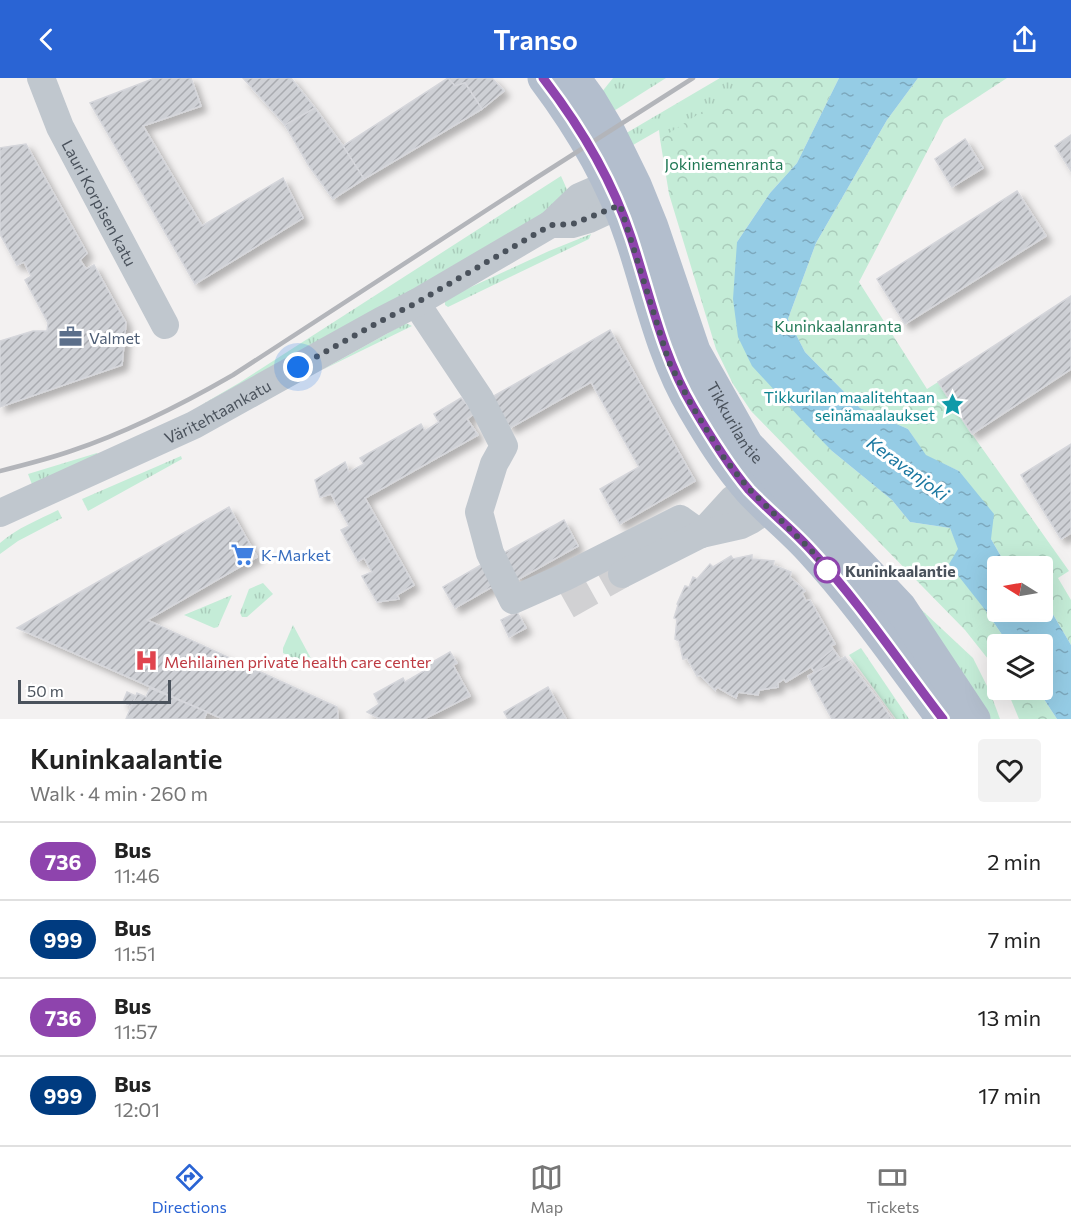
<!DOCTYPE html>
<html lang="en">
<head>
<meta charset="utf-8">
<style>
  body { margin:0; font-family:Commissioner,sans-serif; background:#f2f2f2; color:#222; height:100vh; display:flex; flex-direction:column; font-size:22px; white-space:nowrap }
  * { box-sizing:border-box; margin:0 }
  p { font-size:20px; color:#767676 }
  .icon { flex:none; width:33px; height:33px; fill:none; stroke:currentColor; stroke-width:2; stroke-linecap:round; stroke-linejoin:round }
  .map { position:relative; height:641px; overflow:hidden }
  .sheet { display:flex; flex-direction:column; background:#fff; flex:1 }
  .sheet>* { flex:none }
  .badge { padding:0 12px; border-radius:20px; font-size:21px; line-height:39px }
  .needle { width:39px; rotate:281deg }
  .fabs { position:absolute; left:987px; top:478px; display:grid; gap:12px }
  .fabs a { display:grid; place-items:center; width:66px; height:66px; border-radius:6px; background:#fff; box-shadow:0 6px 24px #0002; font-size:30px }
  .scale { position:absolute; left:18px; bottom:15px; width:153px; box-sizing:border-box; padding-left:6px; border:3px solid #4a525c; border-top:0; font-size:16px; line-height:21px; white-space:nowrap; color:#4a525c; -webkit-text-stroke:4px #fff; paint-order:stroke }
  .you { position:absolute; width:30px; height:30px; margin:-15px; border:4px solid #fff; border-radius:50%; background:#1a73e8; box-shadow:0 0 0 9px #1a73e833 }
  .map>.badge { position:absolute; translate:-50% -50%; box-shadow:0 0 0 3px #fff }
  .round { display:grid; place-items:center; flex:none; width:63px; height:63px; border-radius:6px; background:#f2f2f2 }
  .head { display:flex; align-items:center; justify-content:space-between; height:102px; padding:0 30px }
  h1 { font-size:28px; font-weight:600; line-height:45px }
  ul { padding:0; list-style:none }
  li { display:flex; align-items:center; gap:18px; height:78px; padding:0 30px; border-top:2px solid #e0e0e0 }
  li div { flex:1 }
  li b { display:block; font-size:22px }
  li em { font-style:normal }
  li .badge { min-width:66px; font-weight:700; text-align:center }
  header { display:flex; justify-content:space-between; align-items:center; height:78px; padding:0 30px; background:#2a64d4; color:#fff; font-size:27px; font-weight:600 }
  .tabs { display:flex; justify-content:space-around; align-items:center; height:84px; border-top:2px solid #e0e0e0; background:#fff; font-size:16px; color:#767676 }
  .tabs a { display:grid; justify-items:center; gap:3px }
  .tabs .active { color:#2a64d4 }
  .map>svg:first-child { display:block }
</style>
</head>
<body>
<header><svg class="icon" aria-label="back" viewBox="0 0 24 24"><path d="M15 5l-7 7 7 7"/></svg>Transo<svg class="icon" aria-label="share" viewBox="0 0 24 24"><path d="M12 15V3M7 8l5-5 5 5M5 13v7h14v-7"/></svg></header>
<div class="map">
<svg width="1071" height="641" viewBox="0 0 1071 641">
  <defs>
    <pattern id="grass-tufts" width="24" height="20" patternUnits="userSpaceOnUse" patternTransform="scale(1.5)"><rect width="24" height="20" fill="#c4ecd7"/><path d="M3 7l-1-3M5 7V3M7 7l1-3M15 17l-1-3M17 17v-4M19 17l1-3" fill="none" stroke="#acb"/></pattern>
    <pattern id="forest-crowns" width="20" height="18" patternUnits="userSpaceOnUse" patternTransform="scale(1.5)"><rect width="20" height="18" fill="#c4ecd7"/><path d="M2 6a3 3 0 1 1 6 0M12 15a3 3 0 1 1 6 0" fill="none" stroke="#acb"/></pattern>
    <pattern id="water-ripples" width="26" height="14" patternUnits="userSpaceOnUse" patternTransform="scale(1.5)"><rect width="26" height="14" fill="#95cce5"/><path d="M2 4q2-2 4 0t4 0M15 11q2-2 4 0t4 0" fill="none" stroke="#7ca8bd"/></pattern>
    <pattern id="building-hatch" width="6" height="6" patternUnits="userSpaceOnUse" patternTransform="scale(1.5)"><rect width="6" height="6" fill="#ced0d5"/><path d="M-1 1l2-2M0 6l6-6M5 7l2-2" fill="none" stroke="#a9abb0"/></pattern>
    <filter id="shadow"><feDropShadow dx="5.5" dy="5.5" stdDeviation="3" flood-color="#0004"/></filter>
  </defs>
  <rect width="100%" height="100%" fill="#f3f1f1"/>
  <g fill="url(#grass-tufts)">
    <path d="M613,0H666L609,36L597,20Z"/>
    <path d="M720,0H771L660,61L659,52L633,67L623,57Z"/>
    <path d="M561,98L569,116L546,134L470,181L196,330L239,305Z"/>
    <path d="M591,156L589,161L448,229L445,227V221L549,173Z"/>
    <path d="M406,245L412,248L322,292Z"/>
    <path d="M97,375L99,378L33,409L28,396Z"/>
    <path d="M181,378L182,381L88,433L82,421Z"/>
    <path d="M58,432L62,440L18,463L0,476V465C17,450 38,442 58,432Z"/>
    <path d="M263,505L273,516L247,539H242L240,535L249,511Z"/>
    <path d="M232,517L218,549L214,550L184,537Z"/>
    <path d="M911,522L973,580L990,614L1000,641H987Z"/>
    <path d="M293,547L315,588H309L283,575V570Z"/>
    <path d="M861,570L909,641H896L849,577Z"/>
  </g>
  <g fill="url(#forest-crowns)">
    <path d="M754,0H839L797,85L770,115L737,164L832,373L892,422L910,444L950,450L986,533L1009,567H998L997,595L992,586L965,552L751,333L733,306L716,271L669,116L660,61Z"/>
    <path d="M918,0H1007L944,41L859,204L927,311L938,304L972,356L1069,493L1058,500L1071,522V567L1051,533L1043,524L1042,489H1007L991,461L959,393L926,378L908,351L860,330L805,274L788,241L816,165L887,42Z"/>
    <path d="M1007,612H1038L1057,641H1019Z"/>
  </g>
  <path fill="url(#water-ripples)" d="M839,0H918L887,42L816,165L788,241L805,274L860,330L908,351L926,377L959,393L994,436L991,461L1007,489H998V534H1042L1043,524L1051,533L1071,567V641H1057L1038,612H1042V567H1009L986,533L949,486L958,471L950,450L910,444L892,422L832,373L801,341L752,288L738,259L733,221L737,164L770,115L797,85Z"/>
  <g fill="url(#building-hatch)" stroke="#d5d6db" stroke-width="1.5" filter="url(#shadow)">
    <path d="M155,0H191L201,28L143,48L202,148L283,100L303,140L195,206L90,25Z"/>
    <path d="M243,0H291L315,30L285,47Z"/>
    <path d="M448,0H492L504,13L482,31L465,5L455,8Z"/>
    <path d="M448,0L455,8L465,5L482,31L364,101L343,68Z"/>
    <path d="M315,30L343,68L364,101L333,121L309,88L285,47Z"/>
    <path d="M1071,57V93L1055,68Z"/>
    <path d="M965,61L983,90L952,109L935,81Z"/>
    <path d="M26,66L87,175L80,182L86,191L94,187L126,245L122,287L0,329V263L33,253H47L48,245L25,202L31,198L24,184L17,187L0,156V70Z"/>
    <path d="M1017,113L1046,158L905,246L877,201Z"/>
    <path d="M1071,218V291L972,356L938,304Z"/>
    <path d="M610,252L695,403L620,446L600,411L639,389L591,304L510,350L492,319Z"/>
    <path d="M461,320L475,335L467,341L478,357L365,420L414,507L397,517L399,521L377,524L362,498L372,494L364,480L358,483L341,452L349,448L331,416L320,419L315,402L345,384L349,394L364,386L360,380L421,346L425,353L439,344L434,336Z"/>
    <path d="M1071,366V455L1061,461L1021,397Z"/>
    <path d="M229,429L257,479L147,542L337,629L338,641H223L17,550Z"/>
    <path d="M564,442L578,468L517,502L502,476Z"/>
    <path d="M752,477V481L774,483L773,487L791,494L790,499L805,513L802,515L806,523L810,522L835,566L831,568L833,571L811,589L786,604L784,601L778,605V609L759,612L758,617L738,614L736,620L717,609L715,612L700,597L697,598L687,580L683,581L679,563L675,561L677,541L674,540L678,527L677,526L685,508L689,509L693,499L697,501L710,486L713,489L731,478L733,481Z"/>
    <path d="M486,484L499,505L455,530L443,509Z"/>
    <path d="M517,534L526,550L509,559L501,542Z"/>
    <path d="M833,571L840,581L813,596L814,593L811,589Z"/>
    <path d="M450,574L457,585L453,587L470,618L424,641H380L367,634L379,626L374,616L403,600L405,604L424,593L422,590Z"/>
    <path d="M845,579L880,624L892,641H832L808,598Z"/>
    <path d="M548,609L566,641H508L504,634Z"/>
    <path d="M150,610L207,634L204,641H126L137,615L146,619Z"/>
    <path d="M127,614L136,618L131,628L123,624Z"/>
  </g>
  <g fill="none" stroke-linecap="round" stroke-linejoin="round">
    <path stroke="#d1d1d3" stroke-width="28" stroke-dasharray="28 14" stroke-linecap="butt" d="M567,527L622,496"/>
    <g stroke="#c0c7ce" stroke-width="28">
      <path id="s1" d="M41,0L60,49L165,247"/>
      <path d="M551,146H572L589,141L619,127L633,110"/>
      <path d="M416,225L480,321L504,368L494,386L479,434L490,475L513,522L565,499L680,441L701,456"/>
      <path id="s2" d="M0,435L194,347L381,243L416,225L551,146L579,119L609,106L630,107"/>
      <path d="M701,456L733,421L749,411L770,403"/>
      <path d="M622,496L701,456L741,447L751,442L767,431L774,411"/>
    </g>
    <g stroke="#b3becd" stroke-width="33">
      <path d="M544,0C580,48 612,101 631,159C650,216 662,277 693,329C710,358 727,386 750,412C769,433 792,451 811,472C858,523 901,585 943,641"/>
      <path id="s3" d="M574,0L590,22L609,54L635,107L652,149L694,273L747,367L900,529L974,641"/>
    </g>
    <path stroke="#b3b5ba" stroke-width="4.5" d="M0,393C24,387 48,381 71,373C128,354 181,327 233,297L536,100L693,0"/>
  </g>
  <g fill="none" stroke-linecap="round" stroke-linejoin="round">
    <defs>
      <path id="line" d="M543,0C580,48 612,101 631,159C650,216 662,277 693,329C710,358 727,386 749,412C769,433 792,451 811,472C859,524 900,585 943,641"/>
    </defs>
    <use href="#line" stroke="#fff" stroke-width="14"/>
    <use href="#line" stroke="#8e44ad" stroke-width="9"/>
    <path stroke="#4a525c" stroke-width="6" stroke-dasharray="0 10.8" d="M298,289L381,243L416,225L551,147L573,146L620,127L669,284L692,328L724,380L749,411L811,472L827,492"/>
  </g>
  <defs>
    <symbol id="office-bare" viewBox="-9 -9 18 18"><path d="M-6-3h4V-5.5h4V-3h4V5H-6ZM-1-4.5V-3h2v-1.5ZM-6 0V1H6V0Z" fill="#5c6f8a" stroke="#fff" stroke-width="2.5" paint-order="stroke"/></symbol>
    <symbol id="sight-bare" viewBox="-9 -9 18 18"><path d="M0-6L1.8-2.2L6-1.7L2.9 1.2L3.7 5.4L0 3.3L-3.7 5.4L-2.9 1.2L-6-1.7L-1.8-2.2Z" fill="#0f9aa8" stroke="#fff" stroke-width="2.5" paint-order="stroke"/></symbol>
    <symbol id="supermarket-bare" viewBox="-9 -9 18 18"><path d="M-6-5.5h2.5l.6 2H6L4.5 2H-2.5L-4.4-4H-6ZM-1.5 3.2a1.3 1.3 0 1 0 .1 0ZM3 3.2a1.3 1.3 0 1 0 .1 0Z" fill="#3f7fe0" stroke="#fff" stroke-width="2.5" paint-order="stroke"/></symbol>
    <symbol id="hospital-bare" viewBox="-9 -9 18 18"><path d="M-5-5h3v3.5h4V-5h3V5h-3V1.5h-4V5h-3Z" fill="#e0444e" stroke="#fff" stroke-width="2.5" paint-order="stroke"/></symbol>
  </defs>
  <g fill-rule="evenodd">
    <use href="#office-bare" x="54" y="242" width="33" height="33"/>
    <use href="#sight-bare" x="936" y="310" width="33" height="33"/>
    <use href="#supermarket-bare" x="226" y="460" width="33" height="33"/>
    <use href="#hospital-bare" x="130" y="566" width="33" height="33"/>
  </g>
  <circle fill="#fff" stroke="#8e44ad" stroke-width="3" cx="827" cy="492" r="12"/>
  <g text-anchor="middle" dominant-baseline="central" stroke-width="6" stroke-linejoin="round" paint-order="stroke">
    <g font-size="16" fill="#207855" stroke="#fff">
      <text x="724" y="85">Jokiniemenranta</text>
      <text x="838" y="247">Kuninkaalanranta</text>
    </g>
    <g font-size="16" fill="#4a525c" stroke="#fff">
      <text stroke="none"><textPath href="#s1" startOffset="138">Lauri Korpisen katu</textPath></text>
      <text stroke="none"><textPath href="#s2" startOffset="240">Väritehtaankatu</textPath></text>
      <text stroke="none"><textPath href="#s3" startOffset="382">Tikkurilantie</textPath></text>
    </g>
    <g font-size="16" fill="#4e5e75" stroke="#fff" text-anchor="start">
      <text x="89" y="259">Valmet</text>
    </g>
    <g font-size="16" fill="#0d838f" stroke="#fff" text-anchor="end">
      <text x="935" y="318">Tikkurilan maalitehtaan<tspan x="935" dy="18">seinämaalaukset</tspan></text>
    </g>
    <g font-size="16" fill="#366cbe" stroke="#fff" text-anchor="start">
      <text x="261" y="476">K-Market</text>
    </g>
    <g font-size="16" font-weight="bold" fill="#4a525c" stroke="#fff" text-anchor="start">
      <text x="845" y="492">Kuninkaalantie</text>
    </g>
    <g font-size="16" fill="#be3a42" stroke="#fff" text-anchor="start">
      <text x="164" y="583">Mehilainen private health care center</text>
    </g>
    <g font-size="18" font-style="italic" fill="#1a77a0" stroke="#fff">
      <text transform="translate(908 390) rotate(36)">Keravanjoki</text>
    </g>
  </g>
</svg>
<div class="fabs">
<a><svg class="needle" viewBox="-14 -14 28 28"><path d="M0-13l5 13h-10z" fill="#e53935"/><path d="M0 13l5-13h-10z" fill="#767676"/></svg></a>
<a><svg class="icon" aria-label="layers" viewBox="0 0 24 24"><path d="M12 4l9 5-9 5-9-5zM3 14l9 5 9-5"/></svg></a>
</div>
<div class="scale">50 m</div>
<div class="you" style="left:298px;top:289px"></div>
</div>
<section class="sheet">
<div class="head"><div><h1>Kuninkaalantie</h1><p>Walk · 4 min · 260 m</p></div><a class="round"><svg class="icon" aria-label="heart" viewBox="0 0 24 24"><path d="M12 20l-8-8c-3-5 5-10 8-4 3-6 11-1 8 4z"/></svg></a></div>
<ul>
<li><span class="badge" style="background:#8e44ad;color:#fff">736</span><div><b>Bus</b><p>11:46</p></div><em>2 min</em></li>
<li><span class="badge" style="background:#003b80;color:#fff">999</span><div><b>Bus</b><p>11:51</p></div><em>7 min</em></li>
<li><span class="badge" style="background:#8e44ad;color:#fff">736</span><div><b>Bus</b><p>11:57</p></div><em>13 min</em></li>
<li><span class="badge" style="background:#003b80;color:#fff">999</span><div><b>Bus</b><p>12:01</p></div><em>17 min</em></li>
</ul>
</section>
<nav class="tabs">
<a class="active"><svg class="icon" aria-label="directions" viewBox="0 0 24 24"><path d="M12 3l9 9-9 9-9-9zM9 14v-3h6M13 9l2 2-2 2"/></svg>Directions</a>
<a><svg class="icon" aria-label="map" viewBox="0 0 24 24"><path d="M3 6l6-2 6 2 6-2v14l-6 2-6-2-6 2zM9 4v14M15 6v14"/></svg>Map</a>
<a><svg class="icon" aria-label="tickets" viewBox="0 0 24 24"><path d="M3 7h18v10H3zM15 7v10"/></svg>Tickets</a>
</nav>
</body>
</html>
